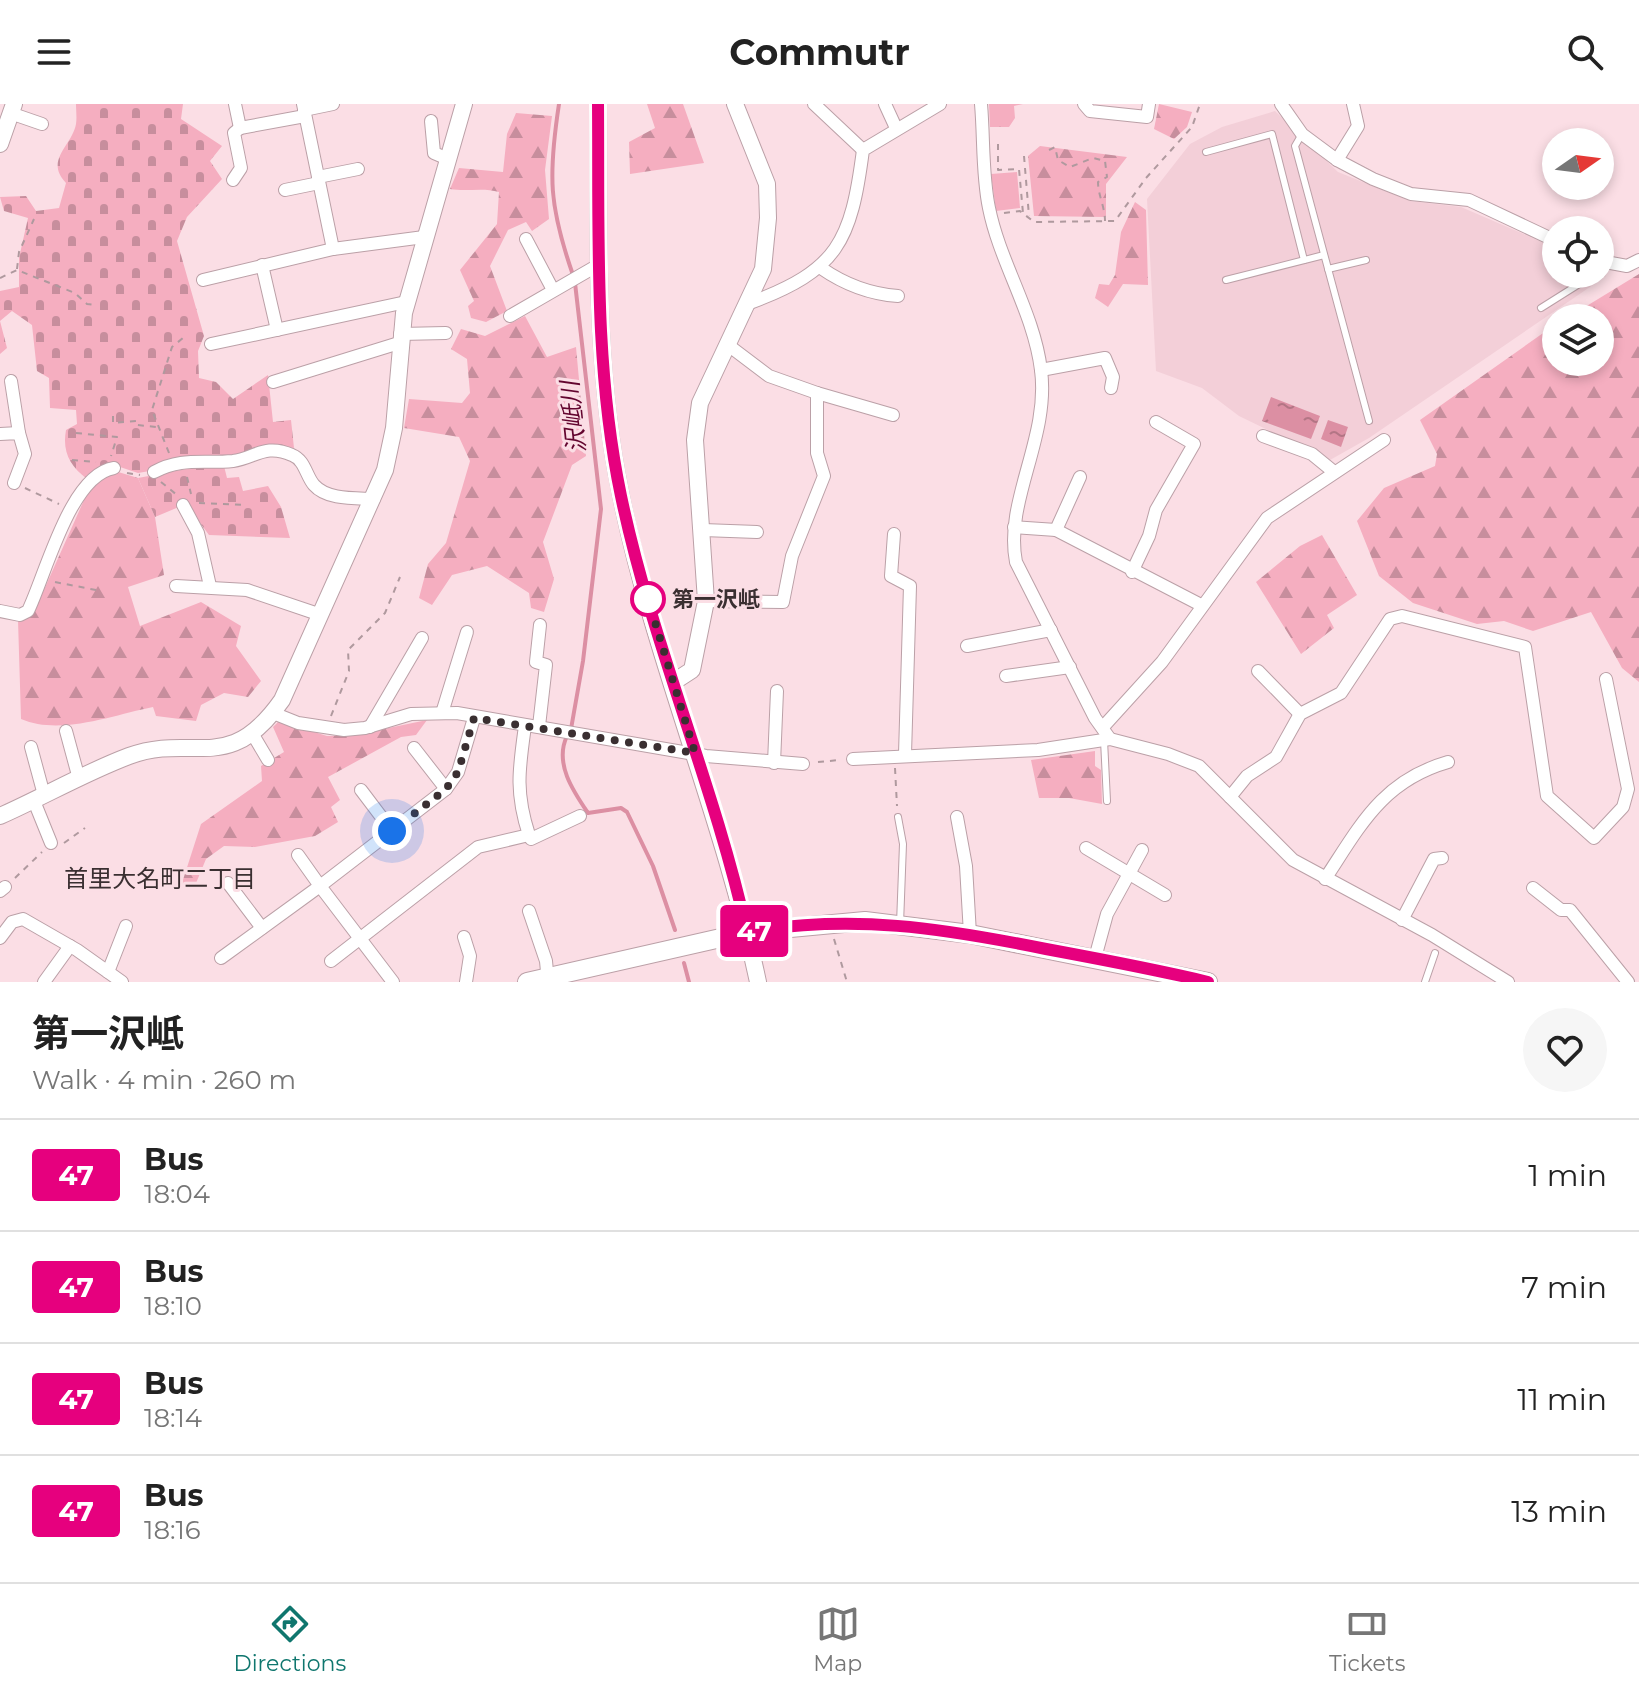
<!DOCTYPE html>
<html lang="en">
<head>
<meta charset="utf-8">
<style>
  body { margin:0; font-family:Montserrat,"Noto Sans JP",sans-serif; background:#f6f6f6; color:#222; height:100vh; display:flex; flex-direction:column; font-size:30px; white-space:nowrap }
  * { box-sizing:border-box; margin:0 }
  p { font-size:26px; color:#767676 }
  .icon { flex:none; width:44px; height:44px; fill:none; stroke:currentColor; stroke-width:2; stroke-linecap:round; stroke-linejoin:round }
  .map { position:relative; height:878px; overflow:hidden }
  .details { display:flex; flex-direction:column; background:#fff; flex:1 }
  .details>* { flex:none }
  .badge { padding:0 16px; border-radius:6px; font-size:28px; line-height:52px }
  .needle { width:52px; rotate:76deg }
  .fabs { position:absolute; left:1542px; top:24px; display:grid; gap:16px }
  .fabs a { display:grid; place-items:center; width:72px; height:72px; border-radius:50%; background:#fff; box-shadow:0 4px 12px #0003; font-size:40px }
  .you { position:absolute; width:40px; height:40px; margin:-20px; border:6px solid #fff; border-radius:50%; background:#1a73e8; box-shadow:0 0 0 12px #1a73e833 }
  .map>.badge { position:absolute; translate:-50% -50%; box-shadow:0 0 0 4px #fff }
  .round { display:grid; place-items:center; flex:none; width:84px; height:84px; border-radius:42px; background:#f6f6f6 }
  .overview { display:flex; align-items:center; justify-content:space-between; height:136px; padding:0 32px }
  h1 { font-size:38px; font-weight:700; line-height:60px }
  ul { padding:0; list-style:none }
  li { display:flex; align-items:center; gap:24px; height:112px; padding:0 32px; border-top:2px solid #e0e0e0 }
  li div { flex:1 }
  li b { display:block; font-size:30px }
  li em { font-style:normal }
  li .badge { min-width:88px; font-weight:700; text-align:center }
  header { display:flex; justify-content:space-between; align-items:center; height:104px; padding:0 32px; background:#fff; font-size:36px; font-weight:700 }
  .tab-bar { display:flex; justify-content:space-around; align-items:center; height:112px; border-top:2px solid #e0e0e0; background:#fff; font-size:22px; color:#767676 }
  .tab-bar a { display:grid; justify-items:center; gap:4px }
  .tab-bar .selected { color:#0f766e }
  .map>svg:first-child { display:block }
</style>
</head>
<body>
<header><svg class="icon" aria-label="menu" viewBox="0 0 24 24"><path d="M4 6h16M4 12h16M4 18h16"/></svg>Commutr<svg class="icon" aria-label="search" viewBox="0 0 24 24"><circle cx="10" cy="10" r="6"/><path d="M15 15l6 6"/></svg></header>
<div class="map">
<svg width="1639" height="878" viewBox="0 0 1639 878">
  <defs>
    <pattern id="forest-firs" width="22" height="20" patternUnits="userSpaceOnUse" patternTransform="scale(2)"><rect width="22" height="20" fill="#f5aec0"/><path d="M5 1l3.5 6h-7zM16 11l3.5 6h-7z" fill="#c78e9d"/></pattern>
    <pattern id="cemetery-stones" width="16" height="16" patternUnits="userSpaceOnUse" patternTransform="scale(2)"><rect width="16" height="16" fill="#f5aec0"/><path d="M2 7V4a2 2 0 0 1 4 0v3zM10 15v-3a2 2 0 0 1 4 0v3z" fill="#c78e9d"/></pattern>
    <pattern id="water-ripples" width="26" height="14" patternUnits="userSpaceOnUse" patternTransform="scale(2)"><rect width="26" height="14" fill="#dc8fa3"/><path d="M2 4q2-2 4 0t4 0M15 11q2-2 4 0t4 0" fill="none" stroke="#b37585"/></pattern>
  </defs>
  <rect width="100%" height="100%" fill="#fbdee5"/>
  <path fill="#f3cfd8" d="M1275,7L1338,68L1410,97L1461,103L1556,144V170H1600V166L1606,172L1369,334L1330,356L1239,312L1202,284L1156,267L1147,95L1190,40L1222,23Z"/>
  <g fill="url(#forest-firs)">
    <path d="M647,0H683L704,59L630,70L629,38L655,24Z"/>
    <path d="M989,0H1023L1014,2L1015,14L1009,23H990Z"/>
    <path d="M1159,0L1192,8L1187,23L1174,35L1154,25Z"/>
    <path d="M516,9L552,12L545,66L549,115L532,127L526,118L508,126L490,162L507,207L486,218L471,214L468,202L474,197L460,166L497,120L499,88C482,83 468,88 450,85L459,64L503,68L507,30Z"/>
    <path d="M1040,42L1127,53L1106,80V113L1034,112L1028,52Z"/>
    <path d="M1135,98L1146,106L1148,181L1123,180L1108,203L1095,194L1099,180L1109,181L1115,171L1121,128Z"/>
    <path d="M1639,170V578L1622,564L1591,508L1533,527L1504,517L1477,520L1413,499L1379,472L1357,417L1384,384L1435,362L1437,350L1420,316L1546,227L1556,221V258H1600V214H1567Z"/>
    <path d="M525,212L547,253L576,243L586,352L572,361L543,438L554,475L544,508L531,504L529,489L487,462L452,471L432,501L419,494L428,460L446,439L470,357L459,333L404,324L409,295L462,299L470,289L467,255L451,245L461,225L485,232Z"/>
    <path d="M115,367L138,374L155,413L164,471L128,483L140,522L201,498L241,522L236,542L261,577L248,593L224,589L201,601L196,617L156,612L153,603C113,611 60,632 21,615L18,516L35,506L92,378Z"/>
    <path d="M1322,431L1357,491L1327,511L1334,524L1301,550L1256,478L1300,442Z"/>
    <path d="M427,616L416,631L401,633L328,673L340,696L331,703L338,718L315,732L255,743L224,742L206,755L194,784L181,782L201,720L262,677L261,662L284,648L273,623L279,617L327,632H350Z"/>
    <path d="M1095,647V662L1101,666L1102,700L1069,694H1039L1031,656Z"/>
  </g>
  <g fill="url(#cemetery-stones)">
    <path d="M76,0H183L181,15L222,42L210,57L222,75L187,113L177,137L204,232L198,247L199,274L216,278L233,295L268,271L273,318L291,316L294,344L265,341L232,353L138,369L117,362L87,375C70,362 62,348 66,326L77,320L76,306L50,304L49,274L37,267L32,221L12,207L0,217L7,244L0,250V187L19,183V154L28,114L4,107L0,93L26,92L36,107L59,104L66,79C44,56 72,42 76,20C77,14 76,6 76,0Z"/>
    <path d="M223,358L227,374L239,373L243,387L268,382L281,403L290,434L209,431L186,400L155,413L138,374Z"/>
  </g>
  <path fill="#f5aec0" d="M1017,68L1020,104L996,107L991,70Z"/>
  <g fill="url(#water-ripples)">
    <path d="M1271,293L1320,312L1311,335L1262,317Z"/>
    <path d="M1328,316L1348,323L1341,343L1321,335Z"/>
  </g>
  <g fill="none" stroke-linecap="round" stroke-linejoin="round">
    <g stroke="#dc8fa3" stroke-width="4">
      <path d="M559,0C548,72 549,102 573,171"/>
      <path d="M571,625L583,557L601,405L575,179"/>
      <path d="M567,632C554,659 573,687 588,709L621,704L627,708L653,762L675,826"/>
      <path d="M684,859L689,878"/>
    </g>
    <defs>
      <g id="service">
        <path d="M1302,30L1295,42L1369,317"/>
        <path d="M1206,48L1272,30L1304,156"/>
        <path d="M1328,165L1366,156"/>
        <path d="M1226,176L1324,151"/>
        <path d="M1541,204L1595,170"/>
        <path d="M1104,636L1107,697"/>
        <path d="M898,713L903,740L900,820"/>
        <path d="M1425,878L1435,849"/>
      </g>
      <g id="minor">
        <path d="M235,0L240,24L305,12"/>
        <path d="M303,0L333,145"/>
        <path d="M814,0L863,46"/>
        <path d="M885,0L896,24"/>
        <path d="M981,0C984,34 982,71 989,104C1000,159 1034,209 1041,266C1050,334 1004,397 1016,458L1095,614L1110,635"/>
        <path d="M1084,0L1090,7L1147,13L1149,0"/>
        <path d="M1281,0L1302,30L1337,56L1373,75L1411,90L1469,96L1556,137"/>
        <path d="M304,6L333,0"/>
        <path d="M13,10L42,20"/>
        <path d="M431,17L434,49L448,55"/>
        <path d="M1337,56L1358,22L1353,0"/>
        <path d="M318,73L358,65"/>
        <path d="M233,76L241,64L234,29L240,24"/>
        <path d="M285,86L319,79"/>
        <path d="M526,135L553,186"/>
        <path d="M1600,157L1627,162L1639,156"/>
        <path d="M262,161L277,226"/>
        <path d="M821,164C844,180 869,190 898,192"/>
        <path d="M203,176L333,145L424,133"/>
        <path d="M750,199C838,166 851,138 863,46L940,0"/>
        <path d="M510,212L600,160"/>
        <path d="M400,230L446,229"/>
        <path d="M211,240L406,198"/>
        <path d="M1041,266L1105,254L1113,273L1111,284"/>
        <path d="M11,277L19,329"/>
        <path d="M273,278L399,239"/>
        <path d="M817,289L893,311"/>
        <path d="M0,330L19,329L25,350L14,379"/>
        <path d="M1263,332L1312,350L1334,368"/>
        <path d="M154,368C182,353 203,360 233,357C255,354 265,339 292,351C305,356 306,372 314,381C327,396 355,394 374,395"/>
        <path d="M183,401L198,429L210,482"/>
        <path d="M1014,423L1056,426L1080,373"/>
        <path d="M703,426L757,428"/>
        <path d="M1056,426L1201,501"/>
        <path d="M894,430L891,472L910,482L905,650"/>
        <path d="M1132,468L1149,432L1156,406L1194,340L1156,318"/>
        <path d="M176,482L247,486L321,511"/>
        <path d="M706,497L783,498L792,452L824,372L817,349V289L769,272L728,241"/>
        <path d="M0,507L20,511L28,507C46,470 70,371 114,364"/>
        <path d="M967,542L1051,526"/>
        <path d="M1258,567L1300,610"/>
        <path d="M1006,572L1070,563"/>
        <path d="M273,609L298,619L344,626L365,624L411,610L457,609L706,652L803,660"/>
        <path d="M442,609L467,528"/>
        <path d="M539,622L546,561L536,558L540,521"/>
        <path d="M370,623L422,534"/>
        <path d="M1103,623L1162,558L1267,414L1384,336"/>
        <path d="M66,627L79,675"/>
        <path d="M252,629L268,656"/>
        <path d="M31,643L44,691"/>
        <path d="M414,644L446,685"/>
        <path d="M853,655L1038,646L1110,635L1168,650L1199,662L1293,756L1432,831L1508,878"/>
        <path d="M774,659L777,587"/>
        <path d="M361,686L392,727"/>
        <path d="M1230,693L1247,672L1276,653L1300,610L1341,589L1390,515L1402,512L1525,543L1547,692L1594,734L1623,703L1628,685L1606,575"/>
        <path d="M34,697L51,739"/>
        <path d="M957,713L966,762L970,830"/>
        <path d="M529,731L531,735L580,712"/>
        <path d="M1086,744L1165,791"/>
        <path d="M1325,775C1360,722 1382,677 1448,658"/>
        <path d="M228,779L262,824"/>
        <path d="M1533,784L1561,806H1570L1628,878"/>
        <path d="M0,787L5,783"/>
        <path d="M529,807L546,857L548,878"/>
        <path d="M1402,816L1434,755L1442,754"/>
        <path d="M464,833L470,852L466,878"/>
        <path d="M0,834L12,818L23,815L77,846L122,878"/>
        <path d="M221,854L320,782L298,751"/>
        <path d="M1095,854L1107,810L1142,746"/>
        <path d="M331,857L478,743L529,731C515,688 519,665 525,622"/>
        <path d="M108,868L126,822"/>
        <path d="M44,878L70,842"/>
        <path d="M393,878L320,782L446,685L458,668L474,614"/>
      </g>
      <g id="tertiary">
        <path d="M598,0C599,129 594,260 620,387C653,554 723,711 758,878"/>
        <path d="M0,40L14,0"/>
        <path d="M672,579L692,566L706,497L695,336L700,299L763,165L768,114L767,80L735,0"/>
        <path d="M0,712C43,693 84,669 129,652C194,628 228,673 282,596L385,366L394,324L404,209L464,0"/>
      </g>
      <path id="secondary" d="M527,878L747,828L865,817L970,830L1208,878"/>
    </defs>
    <use href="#service" stroke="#bba0a7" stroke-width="8"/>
    <use href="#minor" stroke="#bba0a7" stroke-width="14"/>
    <use href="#tertiary" stroke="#bba0a7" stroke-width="18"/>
    <use href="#secondary" stroke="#bba0a7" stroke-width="20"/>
    <g stroke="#af999e" stroke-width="2" stroke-dasharray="6 6" stroke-linecap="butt">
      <path d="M998,40V66L1019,65L1023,109"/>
      <path d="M1049,46L1055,43L1058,56L1070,63L1093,54L1105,57L1107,73L1098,78C1098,91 1105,103 1105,117"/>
      <path d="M1024,52L1029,112"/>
      <path d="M1004,109L1020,107L1034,118L1115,117L1146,74L1192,23L1200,0"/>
      <path d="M17,165L19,148L34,115"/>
      <path d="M0,174L17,166L75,189L87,200L96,201"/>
      <path d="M113,312V319L137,317V321L156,323"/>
      <path d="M76,329L117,333L111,352"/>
      <path d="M169,349L152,306L172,243L183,234"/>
      <path d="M72,356L96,358"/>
      <path d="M127,369L140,371"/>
      <path d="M187,373L191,390"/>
      <path d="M161,378L177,391"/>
      <path d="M25,384L59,400"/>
      <path d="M199,399L245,401"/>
      <path d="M55,478L96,486"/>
      <path d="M331,612L349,567L348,546L385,509L400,473"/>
      <path d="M818,658L840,656"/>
      <path d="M895,664L897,702"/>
      <path d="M64,739L85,724"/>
      <path d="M15,774L42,748"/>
      <path d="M834,835L847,878"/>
    </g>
    <use href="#service" stroke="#fff" stroke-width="6"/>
    <use href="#minor" stroke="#fff" stroke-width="12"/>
    <use href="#tertiary" stroke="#fff" stroke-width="16"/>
    <use href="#secondary" stroke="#fff" stroke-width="18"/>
  </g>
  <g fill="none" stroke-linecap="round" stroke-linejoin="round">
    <defs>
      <path id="line" d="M598,0C599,131 594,264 621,392C652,540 714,680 747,828C853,810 942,824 1046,845C1100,855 1154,865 1208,878"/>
    </defs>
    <use href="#line" stroke="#fff" stroke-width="18"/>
    <use href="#line" stroke="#e6007e" stroke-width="12"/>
    <path stroke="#3a2f31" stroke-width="8" stroke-dasharray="0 14.4" d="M392,727L446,685L458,668L474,614L695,649L648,495"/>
  </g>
  <circle fill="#fff" stroke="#e6007e" stroke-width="4" cx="648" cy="495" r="16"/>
  <g text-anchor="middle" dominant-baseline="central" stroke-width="6" stroke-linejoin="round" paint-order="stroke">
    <g font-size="22" font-weight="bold" fill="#3a2f31" stroke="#fbdee5" text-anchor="start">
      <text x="672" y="495">第一沢岻</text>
    </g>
    <g font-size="24" font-style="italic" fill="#63052f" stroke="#fbdee5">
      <text transform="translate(573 313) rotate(-96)">沢岻川</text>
    </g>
    <g font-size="24" fill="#3a2f31" stroke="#fbdee5">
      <text x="160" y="774">首里大名町二丁目</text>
    </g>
  </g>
</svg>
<div class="fabs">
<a><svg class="needle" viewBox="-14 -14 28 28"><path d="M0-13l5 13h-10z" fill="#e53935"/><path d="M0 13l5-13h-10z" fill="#767676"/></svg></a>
<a><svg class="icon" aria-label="locate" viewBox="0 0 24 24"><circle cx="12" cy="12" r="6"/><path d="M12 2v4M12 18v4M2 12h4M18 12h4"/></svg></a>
<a><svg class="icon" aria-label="layers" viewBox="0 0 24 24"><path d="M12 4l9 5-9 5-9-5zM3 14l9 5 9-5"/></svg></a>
</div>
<div class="you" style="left:392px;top:727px"></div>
<b class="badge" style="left:754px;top:827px;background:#e6007e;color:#fff">47</b>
</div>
<section class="details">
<div class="overview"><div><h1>第一沢岻</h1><p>Walk · 4 min · 260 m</p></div><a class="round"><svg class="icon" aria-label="heart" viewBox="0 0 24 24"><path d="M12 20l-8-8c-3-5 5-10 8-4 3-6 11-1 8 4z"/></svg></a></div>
<ul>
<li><span class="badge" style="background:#e6007e;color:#fff">47</span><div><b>Bus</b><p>18:04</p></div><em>1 min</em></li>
<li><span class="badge" style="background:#e6007e;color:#fff">47</span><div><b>Bus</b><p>18:10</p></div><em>7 min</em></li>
<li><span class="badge" style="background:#e6007e;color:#fff">47</span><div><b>Bus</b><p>18:14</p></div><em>11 min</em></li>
<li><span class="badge" style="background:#e6007e;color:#fff">47</span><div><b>Bus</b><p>18:16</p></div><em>13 min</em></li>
</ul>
</section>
<nav class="tab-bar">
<a class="selected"><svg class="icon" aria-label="directions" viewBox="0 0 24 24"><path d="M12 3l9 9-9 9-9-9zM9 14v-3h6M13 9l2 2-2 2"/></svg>Directions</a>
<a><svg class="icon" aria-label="map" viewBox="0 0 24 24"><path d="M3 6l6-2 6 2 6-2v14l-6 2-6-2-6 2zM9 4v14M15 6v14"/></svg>Map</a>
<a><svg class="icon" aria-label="tickets" viewBox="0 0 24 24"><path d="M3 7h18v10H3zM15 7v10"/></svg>Tickets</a>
</nav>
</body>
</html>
